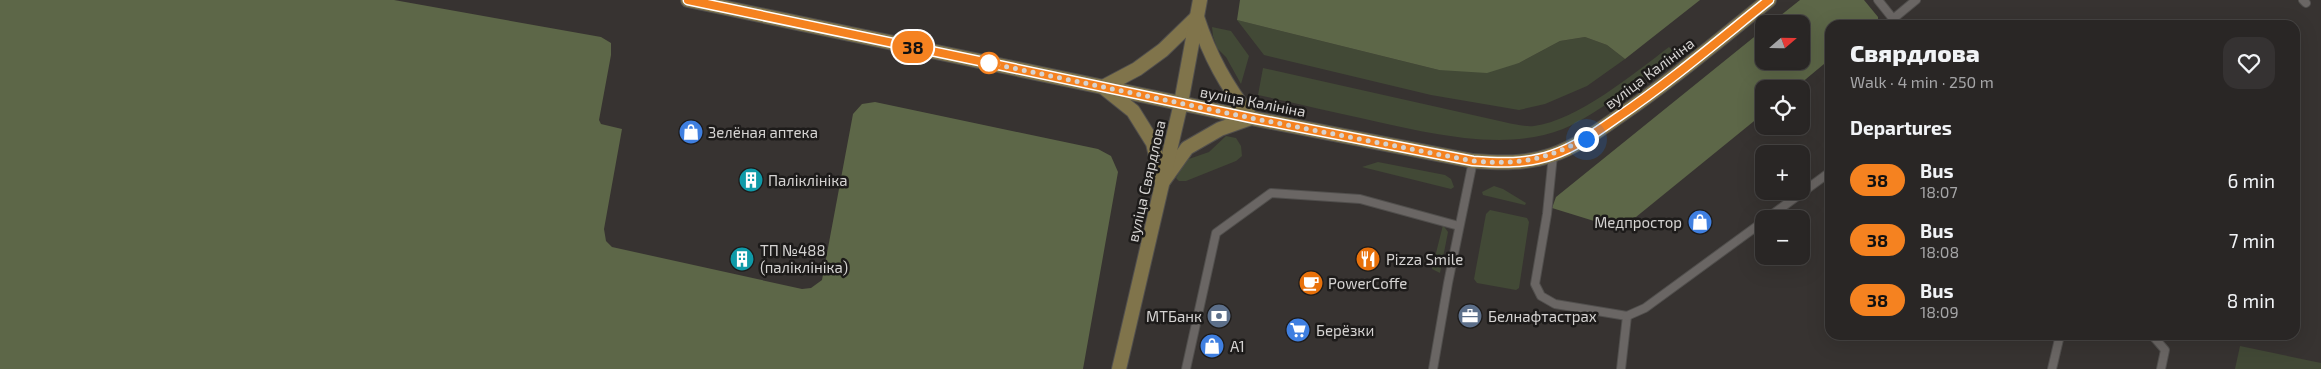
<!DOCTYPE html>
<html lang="en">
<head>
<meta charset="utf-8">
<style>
  body { margin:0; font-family:"Exo 2",sans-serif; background:#353232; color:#f1f3f6; height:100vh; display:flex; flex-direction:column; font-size:19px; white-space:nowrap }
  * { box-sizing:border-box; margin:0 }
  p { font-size:16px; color:#a5a5a7 }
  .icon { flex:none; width:28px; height:28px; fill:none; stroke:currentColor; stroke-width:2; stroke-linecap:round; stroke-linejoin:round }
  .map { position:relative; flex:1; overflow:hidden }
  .drawer { position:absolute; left:1825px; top:20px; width:475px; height:320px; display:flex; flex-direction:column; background:#292625; border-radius:15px; box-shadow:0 5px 20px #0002,0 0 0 1px #454342 }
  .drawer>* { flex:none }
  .badge { padding:0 10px; border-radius:16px; font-size:18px; line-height:32px }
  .needle { width:32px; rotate:70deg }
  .controls { position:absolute; left:1755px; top:15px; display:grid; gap:10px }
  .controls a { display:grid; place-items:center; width:55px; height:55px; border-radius:10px; background:#292625; box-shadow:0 5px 20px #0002,0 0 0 1px #454342; font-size:25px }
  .you { position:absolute; width:25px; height:25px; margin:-12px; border:4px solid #fff; border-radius:50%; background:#1a73e8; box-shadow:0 0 0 8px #1a73e833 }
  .map>.badge { position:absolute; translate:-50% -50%; box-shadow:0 0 0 2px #fff }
  h2 { padding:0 25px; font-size:19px; line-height:45px }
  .round { display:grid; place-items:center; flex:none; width:52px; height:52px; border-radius:15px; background:#353232 }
  .overview { display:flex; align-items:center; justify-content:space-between; height:85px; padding:0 25px }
  h1 { font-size:24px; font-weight:800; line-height:38px }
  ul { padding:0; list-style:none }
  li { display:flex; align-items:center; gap:15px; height:60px; padding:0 25px }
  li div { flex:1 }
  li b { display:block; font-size:19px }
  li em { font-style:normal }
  li .badge { min-width:55px; font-weight:700; text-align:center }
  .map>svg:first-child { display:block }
</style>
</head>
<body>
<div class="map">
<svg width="2321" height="369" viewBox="0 0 2321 369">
  <rect width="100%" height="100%" fill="#373331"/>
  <g fill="#424936">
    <path d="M1237,20L1439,70L1519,63L1560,41L1585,37L1607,45L1625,59L1587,86L1545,104L1519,110L1431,95L1264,55Z"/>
    <path d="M1212,27L1231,31L1249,56L1241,84L1226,57L1217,48L1213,36Z"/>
    <path d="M1669,47L1672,50V54C1638,80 1602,112 1563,129C1503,153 1425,132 1365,119C1329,111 1294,103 1258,95L1263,68L1504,122C1513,124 1525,127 1534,126C1576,121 1635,73 1669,47Z"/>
    <path d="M1226,136L1236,138L1241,146L1242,156L1236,161L1186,181H1179L1176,178L1186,160L1209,152Z"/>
    <path d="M1378,162L1445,175L1451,179L1454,187L1451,189L1362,167Z"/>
    <path d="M1494,186L1503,189L1526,203L1525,205L1483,195L1482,192Z"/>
    <path d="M1490,210L1527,218L1529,222L1519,288L1516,290L1477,283L1474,279L1486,214Z"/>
    <path d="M1443,225L1448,232L1440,273L1432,269Z"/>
    <path d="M2240,346L2321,363V369H2235Z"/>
  </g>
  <g fill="#5d6748">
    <path d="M0,0H394L601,37L611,43V55L599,120L601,124L622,129L604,229L606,241L612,247L802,289L811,288L822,280L853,114L862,104L875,102L1098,149L1111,156L1118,172L1083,369H0Z"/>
    <path d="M1240,0H1700L1625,59L1607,45L1585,37L1560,41L1519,63L1487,73L1439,70L1237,20Z"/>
    <path d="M1800,0H1864L1878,17V20L1872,25H1830V59L1794,89H1764V113L1636,217L1607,225L1552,208L1556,197L1764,29V61H1801V24H1770Z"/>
  </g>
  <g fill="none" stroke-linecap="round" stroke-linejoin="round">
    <defs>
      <g id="service">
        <path d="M1878,0L1898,25"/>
        <path d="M2303,0L2306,3"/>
        <path d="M1893,19L1916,0"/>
        <path d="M1553,155L1547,214L1535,284L1541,296L1555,304L1627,316L1621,369"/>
        <path d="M1766,219L1830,172"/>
        <path d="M1627,316L1645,308L1764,221"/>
        <path d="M2152,335L2165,350L2161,369"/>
        <path d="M1186,369L1216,233L1271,193L1360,199L1459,226"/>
        <path d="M1433,369L1448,283L1473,161"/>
        <path d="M2052,369L2060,335"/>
      </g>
      <g id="secondary">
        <path d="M688,0L1251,118L1473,161C1500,163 1526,164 1552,155C1576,147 1598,131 1618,117C1671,81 1719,40 1769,0"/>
        <path d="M1197,17C1210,57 1226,85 1251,118L1220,129L1187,148L1162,183L1153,143L1133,111L1103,87L1137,69L1163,50Z"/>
        <path d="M1119,369L1181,103L1200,0"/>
      </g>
    </defs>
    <use href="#service" stroke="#514f4d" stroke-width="10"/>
    <use href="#secondary" stroke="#514f4d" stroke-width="16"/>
    <use href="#service" stroke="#6a6664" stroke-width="8"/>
    <use href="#secondary" stroke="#80744b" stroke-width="14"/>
  </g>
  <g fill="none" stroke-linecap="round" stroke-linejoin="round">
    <defs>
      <path id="line" d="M688,0L1251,118L1473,161C1500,163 1527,164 1552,155C1576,147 1598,131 1618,117C1671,81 1719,40 1769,0"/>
    </defs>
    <use href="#line" stroke="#fff" stroke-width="11"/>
    <use href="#line" stroke="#f58220" stroke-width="8"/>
    <path stroke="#d5d3d2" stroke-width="5" stroke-dasharray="0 9" d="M989,63L1251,118L1473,161C1522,165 1542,160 1586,139"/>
  </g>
  <defs>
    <symbol id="shop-disc" viewBox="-11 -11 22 22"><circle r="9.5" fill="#3f7fe0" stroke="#1d1b1a"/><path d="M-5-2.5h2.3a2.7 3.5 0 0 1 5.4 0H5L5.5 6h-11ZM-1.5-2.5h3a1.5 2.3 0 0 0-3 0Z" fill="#fff"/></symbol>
    <symbol id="building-disc" viewBox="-11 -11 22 22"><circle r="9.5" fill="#0f9aa8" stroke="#1d1b1a"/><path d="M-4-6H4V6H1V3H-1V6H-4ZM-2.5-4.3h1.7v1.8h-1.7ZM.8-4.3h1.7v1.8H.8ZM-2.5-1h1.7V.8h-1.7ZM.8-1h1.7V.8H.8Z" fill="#fff"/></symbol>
    <symbol id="restaurant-disc" viewBox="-11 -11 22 22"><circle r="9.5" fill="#e8710a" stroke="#1d1b1a"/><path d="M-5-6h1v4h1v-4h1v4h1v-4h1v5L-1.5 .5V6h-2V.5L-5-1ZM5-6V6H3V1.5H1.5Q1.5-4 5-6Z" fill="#fff"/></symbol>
    <symbol id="cafe-disc" viewBox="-11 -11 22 22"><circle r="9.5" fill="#e8710a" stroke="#1d1b1a"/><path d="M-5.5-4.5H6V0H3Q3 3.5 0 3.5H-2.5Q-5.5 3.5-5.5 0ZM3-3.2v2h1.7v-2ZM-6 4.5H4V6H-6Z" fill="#fff"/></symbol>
    <symbol id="bank-disc" viewBox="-11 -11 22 22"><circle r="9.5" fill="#5c6f8a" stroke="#1d1b1a"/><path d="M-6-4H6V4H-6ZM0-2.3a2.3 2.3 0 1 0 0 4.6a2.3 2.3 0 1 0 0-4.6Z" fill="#fff"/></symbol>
    <symbol id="office-disc" viewBox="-11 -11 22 22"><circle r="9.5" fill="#5c6f8a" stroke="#1d1b1a"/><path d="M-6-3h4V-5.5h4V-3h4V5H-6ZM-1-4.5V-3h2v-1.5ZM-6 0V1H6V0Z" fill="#fff"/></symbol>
    <symbol id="supermarket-disc" viewBox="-11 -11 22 22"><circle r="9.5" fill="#3f7fe0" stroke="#1d1b1a"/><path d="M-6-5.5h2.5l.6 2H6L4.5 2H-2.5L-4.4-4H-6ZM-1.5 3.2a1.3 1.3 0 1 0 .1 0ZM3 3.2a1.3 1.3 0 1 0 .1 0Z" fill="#fff"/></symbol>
  </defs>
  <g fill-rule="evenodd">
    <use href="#shop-disc" x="677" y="118" width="28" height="28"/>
    <use href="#building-disc" x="737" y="166" width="28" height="28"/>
    <use href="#shop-disc" x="1686" y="208" width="28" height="28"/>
    <use href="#building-disc" x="728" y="245" width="28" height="28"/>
    <use href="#restaurant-disc" x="1354" y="245" width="28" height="28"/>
    <use href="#cafe-disc" x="1297" y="269" width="28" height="28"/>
    <use href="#bank-disc" x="1205" y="302" width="28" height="28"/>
    <use href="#office-disc" x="1456" y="302" width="28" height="28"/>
    <use href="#supermarket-disc" x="1284" y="316" width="28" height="28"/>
    <use href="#shop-disc" x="1198" y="332" width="28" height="28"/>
  </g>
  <circle fill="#fff" stroke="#f58220" stroke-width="2.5" cx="989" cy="63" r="10"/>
  <g text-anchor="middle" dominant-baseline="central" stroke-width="5" stroke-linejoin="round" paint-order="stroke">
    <g font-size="15" fill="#d5d3d2" stroke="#1d1b1a">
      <text transform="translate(1649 73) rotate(-37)">вуліца Калініна</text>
      <text transform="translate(1253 101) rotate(11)">вуліца Калініна</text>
      <text transform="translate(1146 181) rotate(-77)">вуліца Свярдлова</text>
    </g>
    <g font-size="15" fill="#d5d3d2" stroke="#1d1b1a" text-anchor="start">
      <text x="708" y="132">Зелёная аптека</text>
      <text x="768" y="180">Паліклініка</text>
      <text x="1682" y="222" text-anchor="end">Медпростор</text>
      <text x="760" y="250">ТП №488<tspan x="760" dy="17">(паліклініка)</tspan></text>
      <text x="1386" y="259">Pizza Smile</text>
      <text x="1328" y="283">PowerCoffe</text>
      <text x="1202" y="316" text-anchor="end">МТБанк</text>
      <text x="1488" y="316">Белнафтастрах</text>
      <text x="1316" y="330">Берёзки</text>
      <text x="1230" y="346">A1</text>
    </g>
  </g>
</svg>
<div class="controls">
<a><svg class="needle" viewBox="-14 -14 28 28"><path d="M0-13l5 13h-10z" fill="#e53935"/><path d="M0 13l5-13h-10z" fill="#a5a5a7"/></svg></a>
<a><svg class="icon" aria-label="locate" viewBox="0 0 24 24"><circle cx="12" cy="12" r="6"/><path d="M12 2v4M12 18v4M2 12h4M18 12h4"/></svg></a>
<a>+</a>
<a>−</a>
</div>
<div class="you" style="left:1586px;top:139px"></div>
<b class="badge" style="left:913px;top:47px;background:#f58220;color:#111">38</b>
<section class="drawer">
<div class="overview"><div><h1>Свярдлова</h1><p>Walk · 4 min · 250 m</p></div><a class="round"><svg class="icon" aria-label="heart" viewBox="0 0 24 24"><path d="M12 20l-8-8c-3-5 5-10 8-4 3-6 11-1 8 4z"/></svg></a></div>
<h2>Departures</h2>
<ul>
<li><span class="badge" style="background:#f58220;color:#111">38</span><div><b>Bus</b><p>18:07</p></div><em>6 min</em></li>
<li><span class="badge" style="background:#f58220;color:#111">38</span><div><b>Bus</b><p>18:08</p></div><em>7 min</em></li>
<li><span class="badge" style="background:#f58220;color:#111">38</span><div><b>Bus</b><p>18:09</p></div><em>8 min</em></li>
</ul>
</section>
</div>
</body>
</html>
